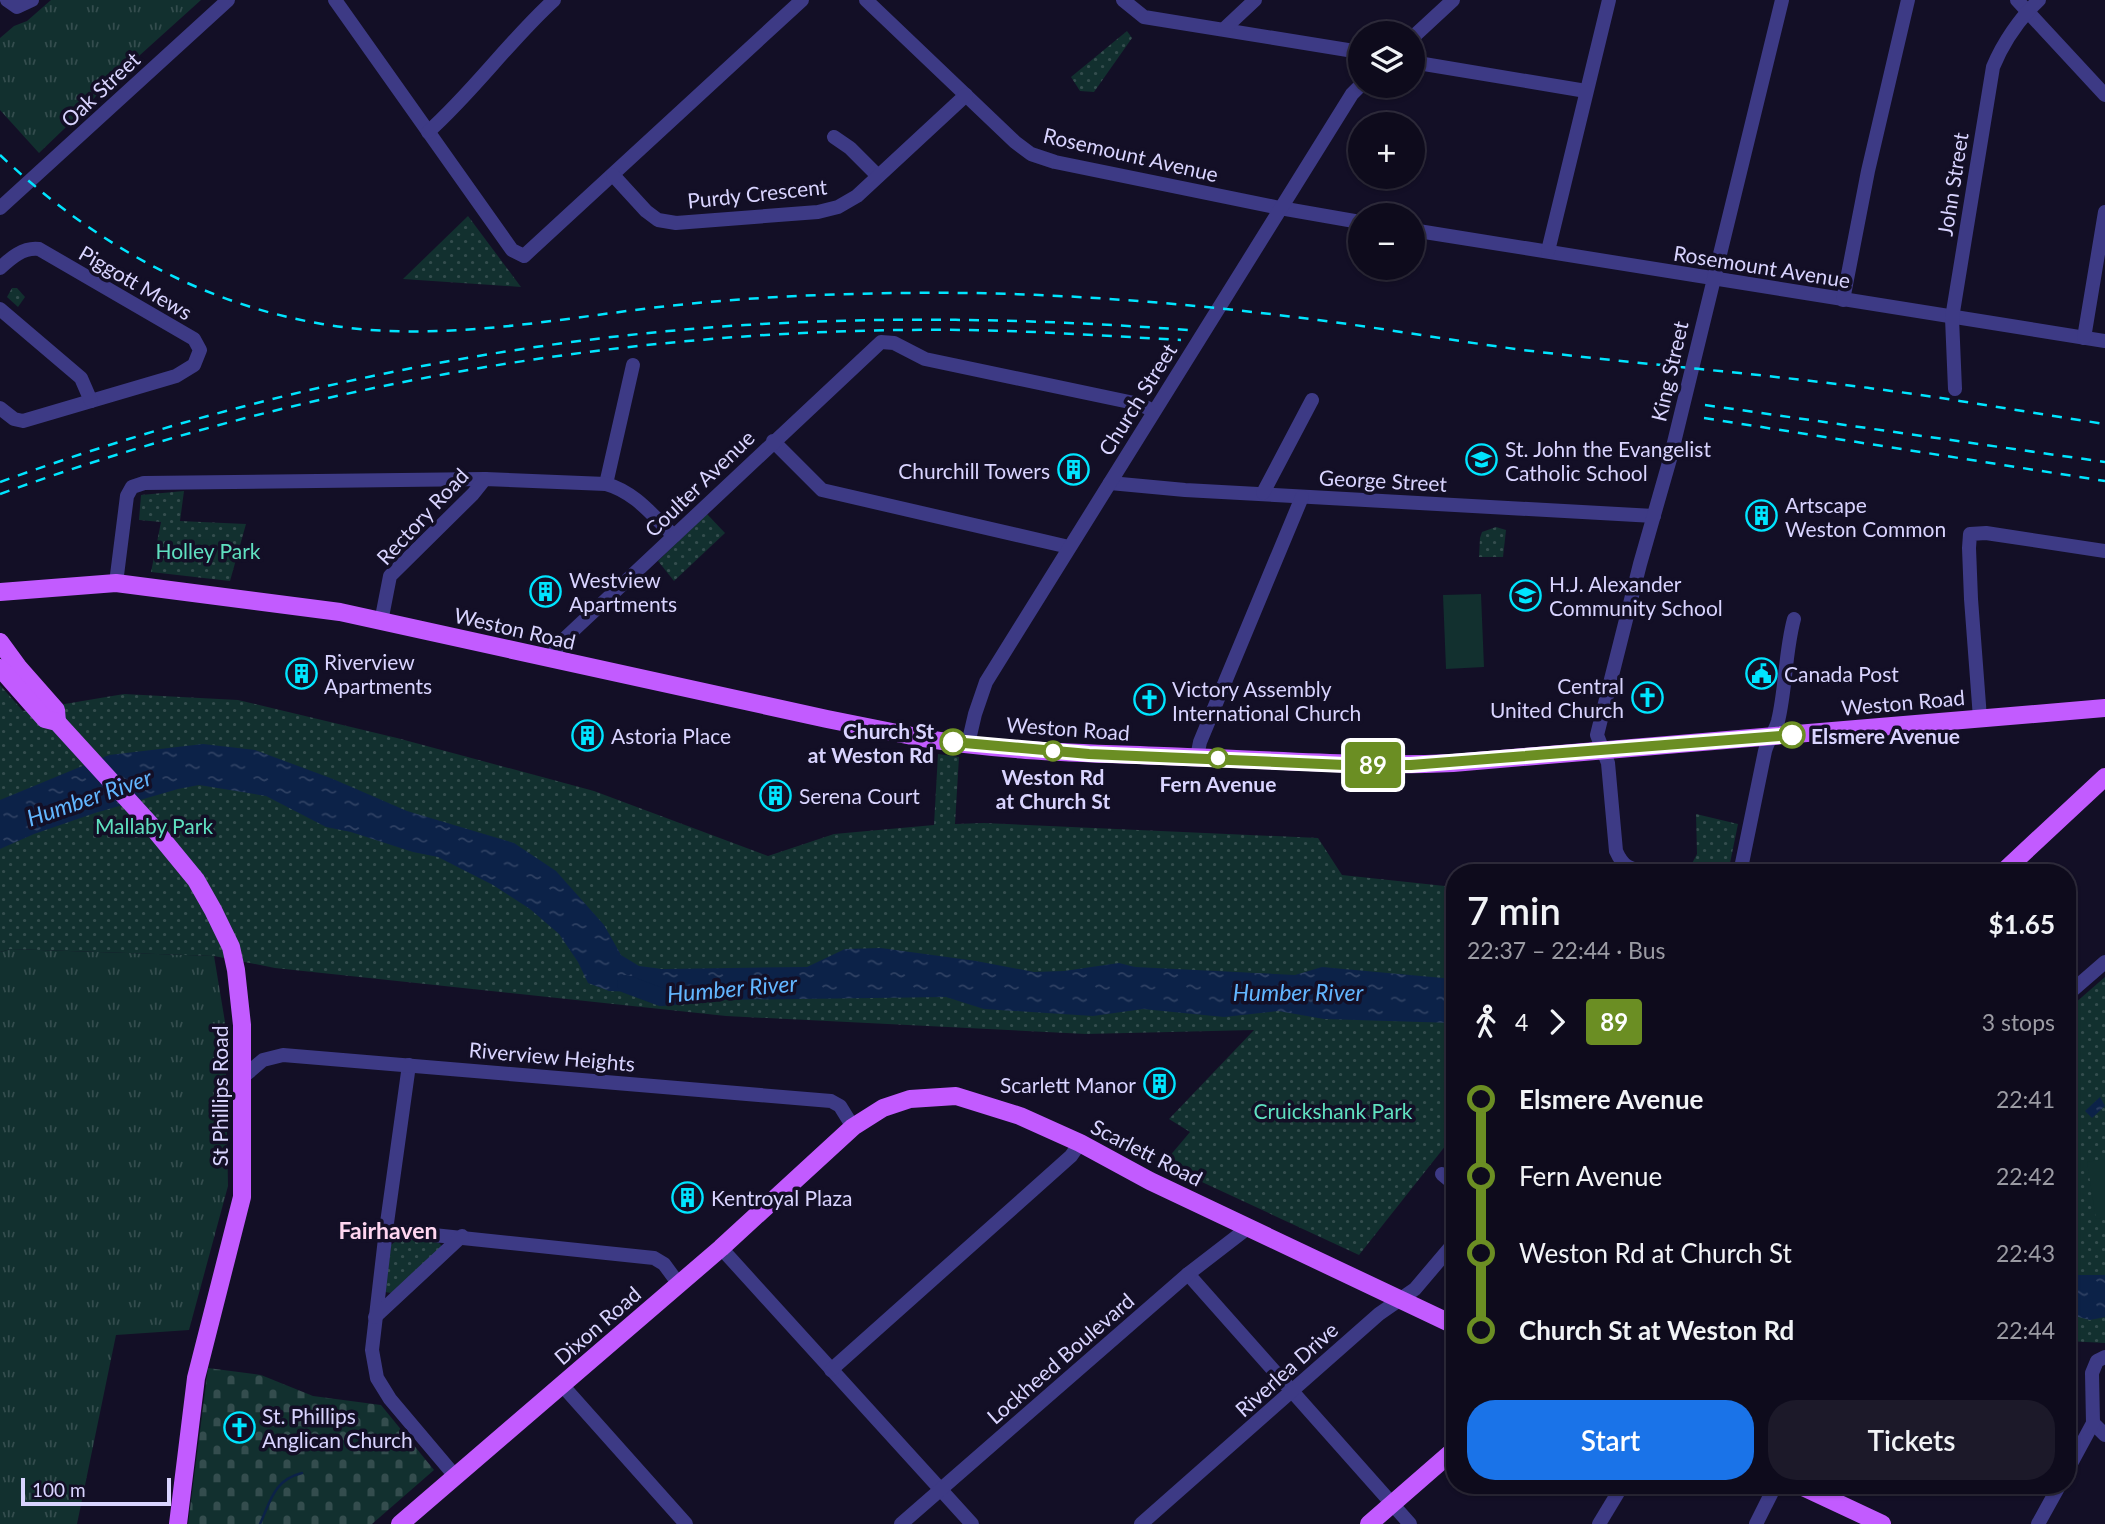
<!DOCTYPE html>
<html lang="en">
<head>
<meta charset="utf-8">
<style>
  body { margin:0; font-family:Lato,sans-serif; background:#1c1929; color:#f1f3f6; height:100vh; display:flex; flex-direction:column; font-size:26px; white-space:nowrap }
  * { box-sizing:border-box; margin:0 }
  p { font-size:23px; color:#9b9ba3 }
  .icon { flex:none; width:38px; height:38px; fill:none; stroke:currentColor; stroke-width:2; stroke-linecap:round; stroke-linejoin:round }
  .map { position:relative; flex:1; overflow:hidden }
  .side { position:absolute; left:1446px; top:864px; width:630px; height:630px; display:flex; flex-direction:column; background:#0e0b1c; border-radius:28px; box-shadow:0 2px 5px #0004,0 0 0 2px #2e2b3b }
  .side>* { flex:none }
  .badge { padding:0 14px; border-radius:5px; font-size:24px; line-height:46px }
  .tools { position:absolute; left:1348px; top:21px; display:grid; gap:14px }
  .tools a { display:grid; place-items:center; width:77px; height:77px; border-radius:50%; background:#0e0b1c; box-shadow:0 2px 5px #0004,0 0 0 2px #2e2b3b; font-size:35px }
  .scale { position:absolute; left:21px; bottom:18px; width:150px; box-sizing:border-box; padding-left:7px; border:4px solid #d9d4ff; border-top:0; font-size:19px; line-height:24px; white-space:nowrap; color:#d9d4ff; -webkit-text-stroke:5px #130f26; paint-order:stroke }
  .map>.badge { position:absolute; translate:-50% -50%; box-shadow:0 0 0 4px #fff }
  .legs { display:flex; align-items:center; gap:10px; height:77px; padding:0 21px; font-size:23px }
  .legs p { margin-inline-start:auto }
  .headline { display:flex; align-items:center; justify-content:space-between; height:119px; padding:0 21px }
  h1 { font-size:38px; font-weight:600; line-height:52px }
  .button { display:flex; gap:14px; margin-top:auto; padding:14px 21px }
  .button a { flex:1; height:80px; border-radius:28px; background:#1a73e8; color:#fff; font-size:28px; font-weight:600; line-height:80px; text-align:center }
  .button a+a { background:#1c1929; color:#f1f3f6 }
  ul { padding:0 21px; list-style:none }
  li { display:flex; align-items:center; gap:24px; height:77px; font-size:26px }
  li i { display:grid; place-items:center; width:10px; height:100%; margin:0 9px; background:currentColor }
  li i::after { content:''; width:18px; height:18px; margin:-9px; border:5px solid; border-radius:50%; background:#0e0b1c }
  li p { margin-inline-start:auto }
  li:first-child i { background:linear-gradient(#0000 50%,currentColor 0) }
  li:last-child i { background:linear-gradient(currentColor 50%,#0000 0) }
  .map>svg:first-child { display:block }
</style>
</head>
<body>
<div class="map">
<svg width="2105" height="1524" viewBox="0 0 2105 1524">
  <defs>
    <pattern id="grass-tufts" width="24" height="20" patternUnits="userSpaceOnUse" patternTransform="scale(1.75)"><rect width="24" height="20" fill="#12302f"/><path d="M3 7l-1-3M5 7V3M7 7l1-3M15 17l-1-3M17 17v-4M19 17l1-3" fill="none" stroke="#344d4e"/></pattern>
    <pattern id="cemetery-stones" width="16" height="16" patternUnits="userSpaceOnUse" patternTransform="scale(1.75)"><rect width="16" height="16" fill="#12302f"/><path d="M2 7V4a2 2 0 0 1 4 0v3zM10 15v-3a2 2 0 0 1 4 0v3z" fill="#344d4e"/></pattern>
    <pattern id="park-dots" width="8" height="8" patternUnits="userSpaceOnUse" patternTransform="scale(1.75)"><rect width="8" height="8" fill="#12302f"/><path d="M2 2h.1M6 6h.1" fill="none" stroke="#344d4e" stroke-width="1.8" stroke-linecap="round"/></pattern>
    <pattern id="water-ripples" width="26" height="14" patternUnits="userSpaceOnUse" patternTransform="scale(1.75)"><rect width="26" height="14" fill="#0c2248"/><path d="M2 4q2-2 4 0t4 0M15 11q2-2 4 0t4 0" fill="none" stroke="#2f4163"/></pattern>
  </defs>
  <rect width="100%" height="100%" fill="#130f26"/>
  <g fill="url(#grass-tufts)">
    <path d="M51,0H201L99,92L89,105L39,153L0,110V38L14,26L27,21Z"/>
    <path d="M11,949L214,956L225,1022L228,1186L189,1330L116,1335L77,1524H0V952Z"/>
  </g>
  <path fill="url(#cemetery-stones)" d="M208,1368L261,1375L313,1396L381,1405L434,1470L372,1524H188Z"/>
  <g fill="url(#park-dots)">
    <path d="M1127,31L1132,38L1094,92L1080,91L1071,77Z"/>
    <path d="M468,216L521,287L403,279Z"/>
    <path d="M12,288H17L25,297L18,307L7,297Z"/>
    <path d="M184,491L180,521L246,524L230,581L151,572L161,522L139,520L141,495Z"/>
    <path d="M707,514L725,533L674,581L658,561Z"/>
    <path d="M1496,527L1506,530L1503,557H1479L1480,538L1482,532Z"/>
    <path d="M0,685L23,711L124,694L238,700L397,738L594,791L768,856L834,834L934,825L938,754L959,757L955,824L984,823L1318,838L1342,875L1454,887V1135L1359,1255L1163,1164L1190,1132L1169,1119L1254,1030L1086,1034L726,1016L275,968L214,956L11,949L0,952Z"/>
    <path d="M1696,814L1738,824L1728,873H1687L1697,854Z"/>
    <path d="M2105,977V1343L2067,1341V1010Z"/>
    <path d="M398,1239L438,1242L442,1246L391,1293L385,1292L391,1245Z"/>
  </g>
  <g fill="#12302f">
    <path d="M197,539L209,540L206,562L194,561Z"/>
    <path d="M1481,594L1484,667L1446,669L1443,595Z"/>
    <path d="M2105,1159V1217L2096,1219L2087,1162Z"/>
  </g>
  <g fill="url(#water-ripples)">
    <path d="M203,744L255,750L333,779L407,811L514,843L556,871L604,925L621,955L639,966L662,969L807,967L845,949L881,948L976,961L1034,972L1064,971L1119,963L1135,967L1295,975L1322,967L1454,979V1023L1324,1019L1278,1011L1224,1017L1143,1009L1093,1016L984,1009L946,997L714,1000L685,994L609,991L588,983L578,962L559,934L530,909L493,885L438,857L413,852L351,832L326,827L266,796L199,785L178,789L95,813L34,834L0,849V800L109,755Z"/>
    <path d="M2100,1097L2105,1106L2092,1118L2085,1111Z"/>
    <path d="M2067,1275H2105V1317L2090,1320L2067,1314Z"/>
  </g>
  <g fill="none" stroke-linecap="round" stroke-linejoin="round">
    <path stroke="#0c2248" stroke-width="2.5" d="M260,1524C271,1500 274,1480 302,1473"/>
    <path stroke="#0c2248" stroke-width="18" d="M626,984L661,997L715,992"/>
    <g stroke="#3d3a85" stroke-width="14">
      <path d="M7,0L17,7L32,0"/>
      <path d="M335,0L512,250L524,256L802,0"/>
      <path d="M866,0L1015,142L1031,154L1055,162L1280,208L1360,222"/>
      <path d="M1123,0L1144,17L1360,52"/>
      <path d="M2017,0L2105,95"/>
      <path d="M1224,29L1255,0"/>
      <path d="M1412,38L1453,0"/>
      <path d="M1412,62L1586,91"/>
      <path d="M428,132C474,91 509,41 554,0"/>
      <path d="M834,137L850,148L878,176"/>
      <path d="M613,175L646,211L658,220L676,223L818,212L838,207L857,196L966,95"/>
      <path d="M0,208L228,0"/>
      <path d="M1412,230L2105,341"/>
      <path d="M1548,251L1609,0"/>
      <path d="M0,268C11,258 23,247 39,249L194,339L200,350L194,365L176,376L23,421L14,419L0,408"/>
      <path d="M1843,300L1868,171L1908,0"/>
      <path d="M0,309L81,378L91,401"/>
      <path d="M2084,338L2105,212"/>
      <path d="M1955,389L1952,318L1993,67C2003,43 2020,18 2039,0"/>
      <path d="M773,441L822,490L1069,547"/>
      <path d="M1110,483L1185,490L1654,516"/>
      <path d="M606,484L633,365"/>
      <path d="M1263,493L1312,400"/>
      <path d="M116,583L127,496L132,487L144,483L485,479"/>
      <path d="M381,622L390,576L473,494L485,479L606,484C635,492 653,516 674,536"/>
      <path d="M550,659L561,642L881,342L894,343L925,359L1139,404L1154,411"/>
      <path d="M1980,718L1971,599L1969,548L1970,534L1986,533L2105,551"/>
      <path d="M968,744L975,714L986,682L1352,94L1360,86"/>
      <path d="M1197,757L1200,742L1302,497"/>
      <path d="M1650,873C1631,869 1624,869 1616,851L1608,763L1597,735L1640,564L1670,459L1782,0"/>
      <path d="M1740,873L1765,751C1768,740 1775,732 1778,721C1786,688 1785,652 1794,619"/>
      <path d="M2067,995L2105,962"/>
      <path d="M409,1065L386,1230L372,1350L377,1378L390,1399L455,1476"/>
      <path d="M243,1077L263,1060L283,1055L831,1101L840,1106L853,1127"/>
      <path d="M1442,1174L1454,1184"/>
      <path d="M386,1230L654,1258L664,1264L678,1283"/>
      <path d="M721,1248L972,1524"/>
      <path d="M1188,1274L1410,1524"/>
      <path d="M375,1317L462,1236"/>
      <path d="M831,1370L1071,1156L1080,1143"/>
      <path d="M562,1385L686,1524"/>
      <path d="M2093,1423L2105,1435"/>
      <path d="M2067,1471L2093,1423L2092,1373L2097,1361L2105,1357"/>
      <path d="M901,1524L1188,1274L1249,1227"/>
      <path d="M1141,1524L1379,1314L1415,1289L1454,1243"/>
      <path d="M1599,1524L1622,1486"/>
      <path d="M1756,1524L1775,1486"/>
      <path d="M2038,1524L2059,1486"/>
    </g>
    <g stroke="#c25bff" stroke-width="18">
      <path d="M0,592L116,583L340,612L827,719L922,738C1009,753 1099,753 1187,757C1276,760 1364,767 1453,763L2105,708"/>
      <path d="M0,642L19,668L56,710L57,722"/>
      <path d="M0,668L45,719L57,722L150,824L196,880L213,910L231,947L236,970L242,1025V1197L196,1378L178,1524"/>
      <path d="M2002,873L2105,777"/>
      <path d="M1801,1486L1882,1524"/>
      <path d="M400,1524L721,1248L853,1127L883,1108L910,1099L956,1096L1020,1116L1080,1143L1150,1181L1454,1325"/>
      <path d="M1369,1524L1454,1450"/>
    </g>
    <g stroke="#00e5ff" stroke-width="2.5" stroke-dasharray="10 9" stroke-linecap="butt">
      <path d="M0,155C91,241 198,303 322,324C439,344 552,319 668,306C769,295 870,292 972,293C1088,295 1204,305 1318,320C1387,329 1455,341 1523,350C1638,364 1754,373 1869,388C1948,398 2026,412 2105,424"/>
      <path d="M1705,405L2105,462"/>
      <path d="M1704,418L2105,481"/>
      <path d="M0,482C238,396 492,341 745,325C893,316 1040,319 1188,330"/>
      <path d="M0,494C307,383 638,326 964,330C1037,331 1109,336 1181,340"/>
    </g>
  </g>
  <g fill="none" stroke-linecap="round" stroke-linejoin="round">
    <defs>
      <path id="line-1" d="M953,742L1089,754L1345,765H1411L1792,735"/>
    </defs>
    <use href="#line-1" stroke="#fff" stroke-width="16"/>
    <use href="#line-1" stroke="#6b8e23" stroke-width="10"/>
  </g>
  <defs>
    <symbol id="school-ring" viewBox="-11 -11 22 22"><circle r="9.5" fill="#130f26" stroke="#00e5ff" stroke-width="1.5"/><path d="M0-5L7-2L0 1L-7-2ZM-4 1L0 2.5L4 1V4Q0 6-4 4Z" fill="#00e5ff"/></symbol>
    <symbol id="building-ring" viewBox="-11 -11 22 22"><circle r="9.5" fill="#130f26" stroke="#00e5ff" stroke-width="1.5"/><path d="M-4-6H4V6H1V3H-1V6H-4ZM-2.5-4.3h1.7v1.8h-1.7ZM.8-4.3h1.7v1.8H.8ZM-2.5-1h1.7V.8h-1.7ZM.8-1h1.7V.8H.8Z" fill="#00e5ff"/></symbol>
    <symbol id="civic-ring" viewBox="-11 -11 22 22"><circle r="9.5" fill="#130f26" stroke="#00e5ff" stroke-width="1.5"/><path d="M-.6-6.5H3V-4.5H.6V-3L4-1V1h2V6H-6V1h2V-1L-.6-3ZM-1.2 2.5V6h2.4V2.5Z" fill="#00e5ff"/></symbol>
    <symbol id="church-ring" viewBox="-11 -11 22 22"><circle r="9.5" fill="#130f26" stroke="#00e5ff" stroke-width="1.5"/><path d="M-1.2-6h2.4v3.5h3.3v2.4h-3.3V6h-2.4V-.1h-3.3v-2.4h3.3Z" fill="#00e5ff"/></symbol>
  </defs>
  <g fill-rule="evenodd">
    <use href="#school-ring" x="1464" y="442" width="35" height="35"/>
    <use href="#building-ring" x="1056" y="452" width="35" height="35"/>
    <use href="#building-ring" x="1744" y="498" width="35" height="35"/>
    <use href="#building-ring" x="528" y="574" width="35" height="35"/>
    <use href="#school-ring" x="1508" y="578" width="35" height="35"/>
    <use href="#building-ring" x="284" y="656" width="35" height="35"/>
    <use href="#civic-ring" x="1744" y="656" width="35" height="35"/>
    <use href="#church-ring" x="1630" y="680" width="35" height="35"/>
    <use href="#church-ring" x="1132" y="682" width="35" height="35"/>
    <use href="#building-ring" x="570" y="718" width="35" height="35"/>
    <use href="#building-ring" x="758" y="778" width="35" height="35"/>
    <use href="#building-ring" x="1142" y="1066" width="35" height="35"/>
    <use href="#building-ring" x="670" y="1180" width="35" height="35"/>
    <use href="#church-ring" x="222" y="1410" width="35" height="35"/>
  </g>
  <g fill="#fff" stroke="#6b8e23" stroke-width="3.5">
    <circle cx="1792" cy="735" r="12"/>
    <circle cx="953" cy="742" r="12"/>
    <circle cx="1053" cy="751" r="9"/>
    <circle cx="1218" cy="758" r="9"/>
  </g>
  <g text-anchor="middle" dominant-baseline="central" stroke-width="7" stroke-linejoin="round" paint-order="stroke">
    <g font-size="21" fill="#d9d4ff" stroke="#130f26">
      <text transform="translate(100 89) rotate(-43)">Oak Street</text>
      <text transform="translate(1131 154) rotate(13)">Rosemount Avenue</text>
      <text transform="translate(1952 184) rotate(-81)">John Street</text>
      <text transform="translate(757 193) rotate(-6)">Purdy Crescent</text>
      <text transform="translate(1762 266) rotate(9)">Rosemount Avenue</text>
      <text transform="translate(136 282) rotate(30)">Piggott Mews</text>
      <text transform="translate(1669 371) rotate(-77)">King Street</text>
      <text transform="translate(1137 399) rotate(-58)">Church Street</text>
      <text transform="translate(1383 480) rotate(3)">George Street</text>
      <text transform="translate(699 483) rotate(-44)">Coulter Avenue</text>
      <text transform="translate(422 516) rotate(-47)">Rectory Road</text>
      <text transform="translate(515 628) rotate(13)">Weston Road</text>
      <text transform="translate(1903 702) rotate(-5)">Weston Road</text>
      <text transform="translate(1068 728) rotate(4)">Weston Road</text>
      <text transform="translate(552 1056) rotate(5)">Riverview Heights</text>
      <text transform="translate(219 1096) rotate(-90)">St Phillips Road</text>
      <text transform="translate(1147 1152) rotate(27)">Scarlett Road</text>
      <text transform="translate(597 1325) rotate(-41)">Dixon Road</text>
      <text transform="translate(1060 1358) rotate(-41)">Lockheed Boulevard</text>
      <text transform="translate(1286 1369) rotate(-42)">Riverlea Drive</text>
    </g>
    <g font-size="21" fill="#d9d4ff" stroke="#130f26" text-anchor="start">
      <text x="1505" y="448">St. John the Evangelist<tspan x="1505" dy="24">Catholic School</tspan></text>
      <text x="1050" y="470" text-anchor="end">Churchill Towers</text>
      <text x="1785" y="504">Artscape<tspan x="1785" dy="24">Weston Common</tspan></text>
      <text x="569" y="579">Westview<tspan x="569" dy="24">Apartments</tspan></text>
      <text x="1549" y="583">H.J. Alexander<tspan x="1549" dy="24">Community School</tspan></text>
      <text x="324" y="661">Riverview<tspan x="324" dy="24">Apartments</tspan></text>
      <text x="1784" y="673">Canada Post</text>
      <text x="1624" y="685" text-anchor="end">Central<tspan x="1624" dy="24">United Church</tspan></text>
      <text x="1172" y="688">Victory Assembly<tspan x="1172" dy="24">International Church</tspan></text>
      <text x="611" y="735">Astoria Place</text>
      <text x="799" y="795">Serena Court</text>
      <text x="1136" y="1084" text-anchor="end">Scarlett Manor</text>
      <text x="711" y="1197">Kentroyal Plaza</text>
      <text x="262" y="1415">St. Phillips<tspan x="262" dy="24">Anglican Church</tspan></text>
    </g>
    <g font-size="21" fill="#5fe0c0" stroke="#130f26">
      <text x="208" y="550">Holley Park</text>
      <text x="154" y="825">Mallaby Park</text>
      <text x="1333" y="1110">Cruickshank Park</text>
    </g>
    <g font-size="21" font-weight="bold" fill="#d9d4ff" stroke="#130f26">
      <text x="934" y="730" text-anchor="end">Church St<tspan x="934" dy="24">at Weston Rd</tspan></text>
      <text x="1811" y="735" text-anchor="start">Elsmere Avenue</text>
      <text x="1053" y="776">Weston Rd<tspan x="1053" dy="24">at Church St</tspan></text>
      <text x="1218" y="783">Fern Avenue</text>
    </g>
    <g font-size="23" font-style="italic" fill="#62b6ff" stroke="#130f26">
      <text transform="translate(89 797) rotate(-19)">Humber River</text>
      <text transform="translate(732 988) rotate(-5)">Humber River</text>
      <text x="1298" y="992">Humber River</text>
    </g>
    <g font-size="23" font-weight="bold" fill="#ffd6f0" stroke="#130f26">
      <text x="388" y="1230">Fairhaven</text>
    </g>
  </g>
</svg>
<div class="tools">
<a><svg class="icon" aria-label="layers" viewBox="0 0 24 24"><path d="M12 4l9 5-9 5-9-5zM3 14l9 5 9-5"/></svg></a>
<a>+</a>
<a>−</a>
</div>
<div class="scale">100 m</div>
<b class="badge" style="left:1373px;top:765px;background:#6b8e23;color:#fff">89</b>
<section class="side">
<div class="headline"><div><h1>7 min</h1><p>22:37 – 22:44 · Bus</p></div><b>$1.65</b></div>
<div class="legs"><svg class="icon" aria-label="walk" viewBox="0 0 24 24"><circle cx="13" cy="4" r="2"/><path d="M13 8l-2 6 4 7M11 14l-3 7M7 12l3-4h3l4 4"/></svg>4<svg class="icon" aria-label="forward" viewBox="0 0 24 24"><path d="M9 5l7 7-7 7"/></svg><b class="badge" style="background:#6b8e23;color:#fff">89</b><p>3 stops</p></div>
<ul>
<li><i style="color:#6b8e23"></i><b>Elsmere Avenue</b><p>22:41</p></li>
<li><i style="color:#6b8e23"></i><span>Fern Avenue</span><p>22:42</p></li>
<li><i style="color:#6b8e23"></i><span>Weston Rd at Church St</span><p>22:43</p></li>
<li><i style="color:#6b8e23"></i><b>Church St at Weston Rd</b><p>22:44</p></li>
</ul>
<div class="button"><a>Start</a><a>Tickets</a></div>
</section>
</div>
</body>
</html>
